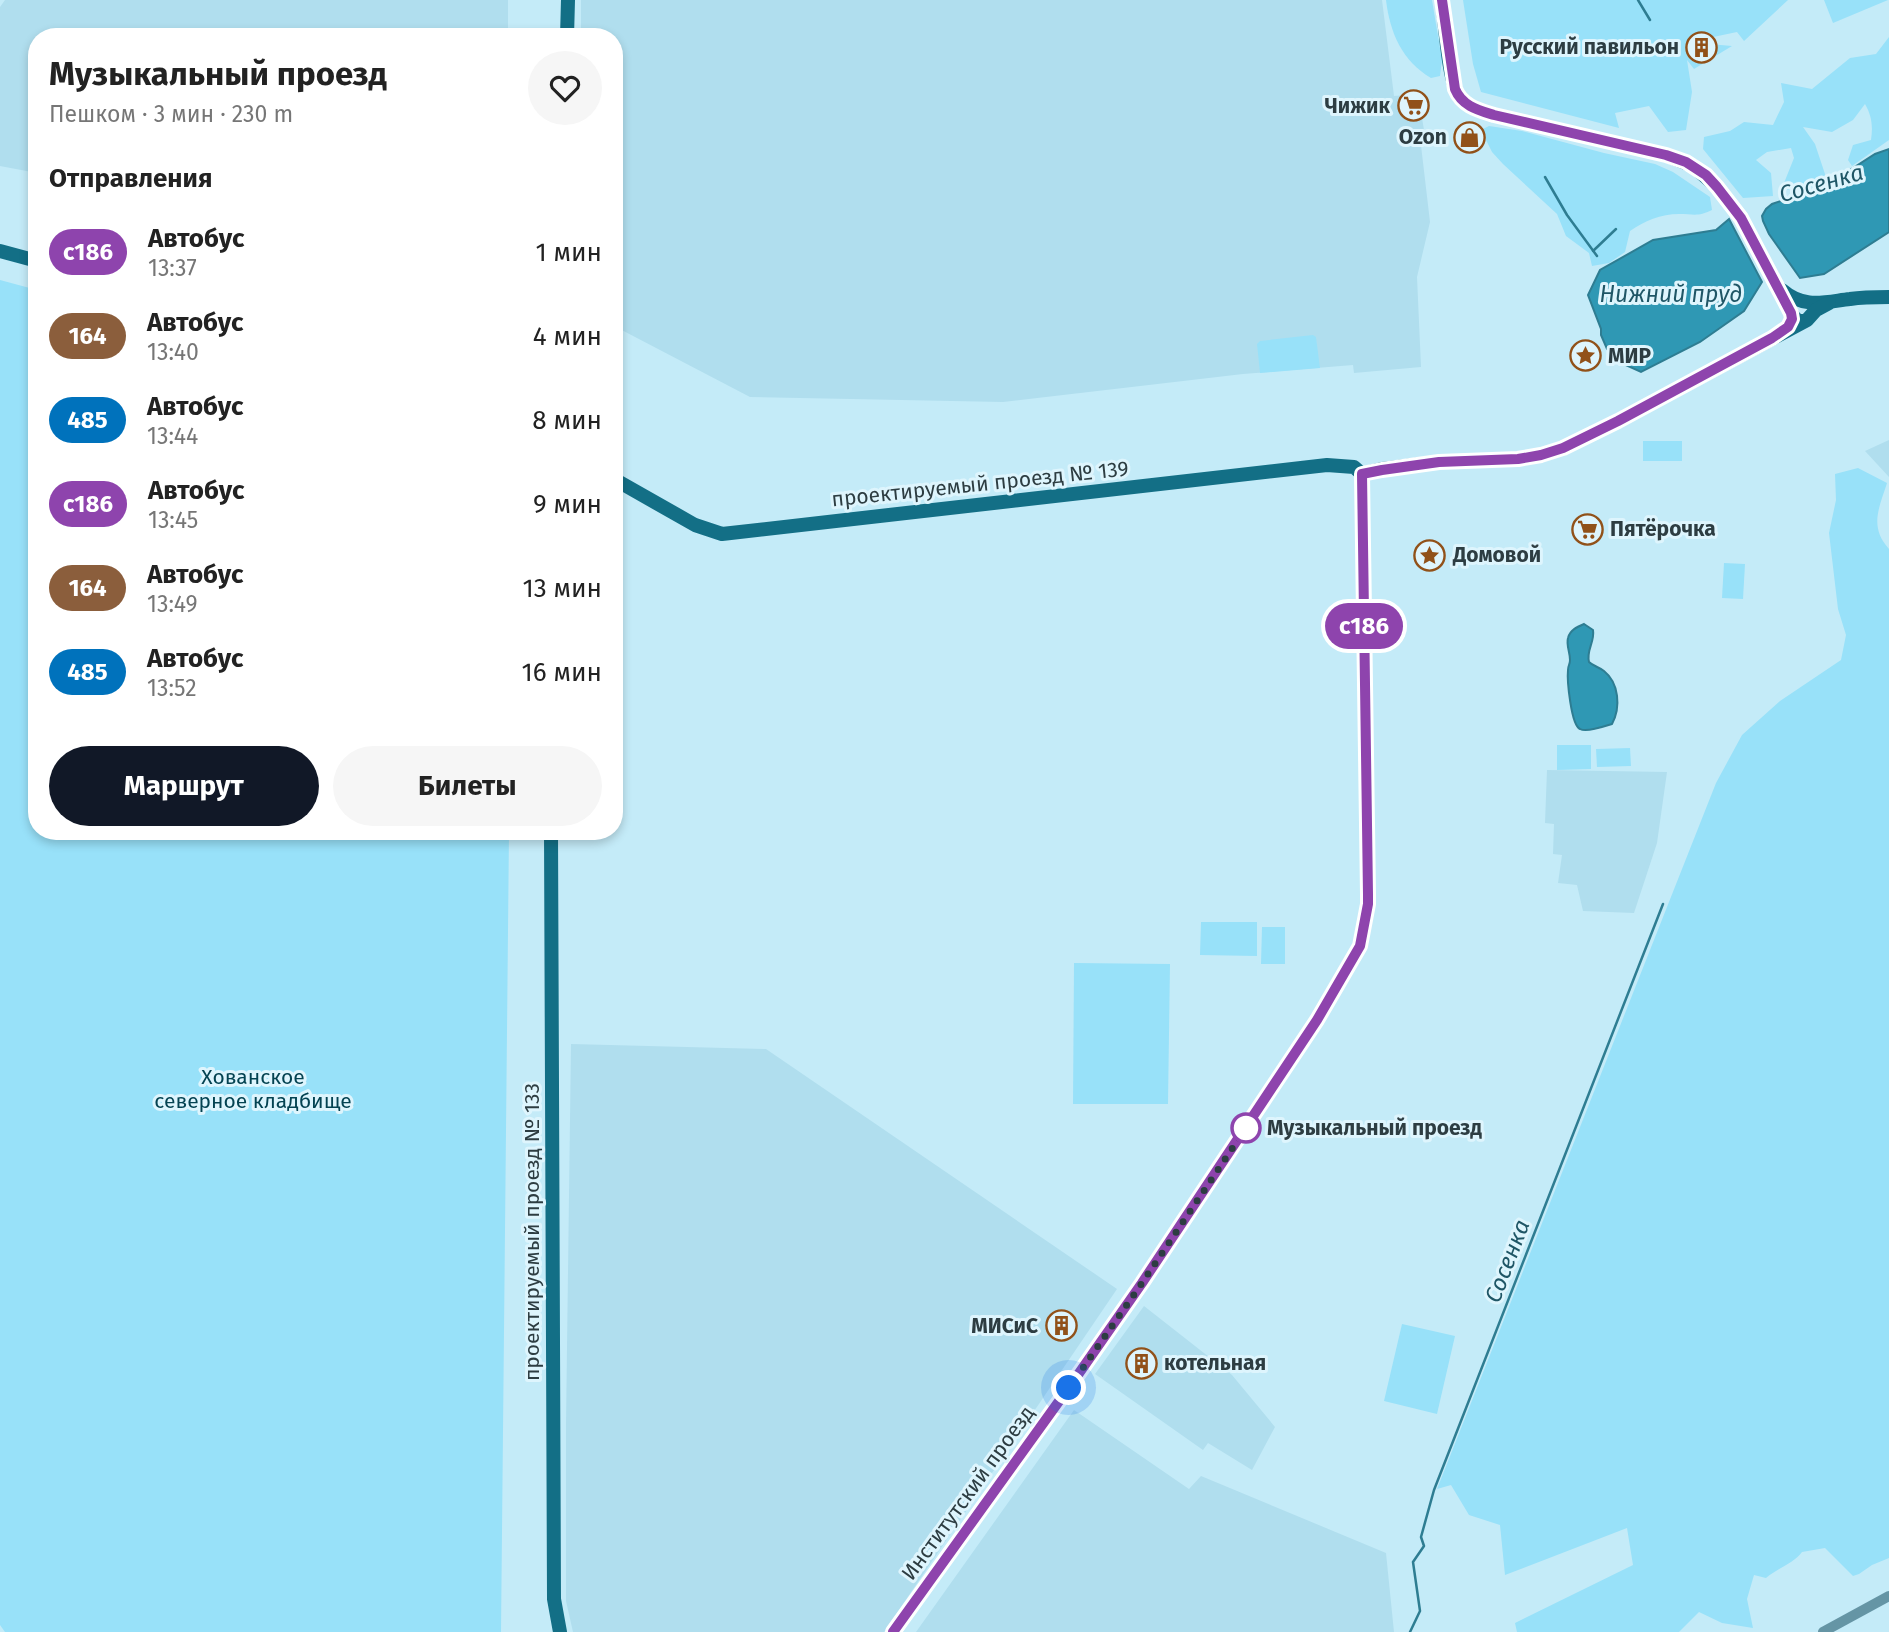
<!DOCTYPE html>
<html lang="ru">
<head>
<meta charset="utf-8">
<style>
  body { margin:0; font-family:"Fira Sans",sans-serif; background:#f6f6f6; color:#222; height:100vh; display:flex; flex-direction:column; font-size:26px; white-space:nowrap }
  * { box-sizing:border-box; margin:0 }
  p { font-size:23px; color:#767676 }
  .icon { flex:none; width:38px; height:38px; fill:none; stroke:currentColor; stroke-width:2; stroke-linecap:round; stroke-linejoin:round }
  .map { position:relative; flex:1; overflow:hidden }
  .drawer { position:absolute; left:28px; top:28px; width:595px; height:812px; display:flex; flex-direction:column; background:#fff; border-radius:28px; box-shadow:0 4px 10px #0003 }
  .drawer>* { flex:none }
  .badge { padding:0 14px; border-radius:23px; font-size:24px; line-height:46px }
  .you { position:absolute; width:35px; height:35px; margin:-18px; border:5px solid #fff; border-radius:50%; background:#1a73e8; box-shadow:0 0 0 10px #1a73e833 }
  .map>.badge { position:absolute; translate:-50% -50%; box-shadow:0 0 0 4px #fff }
  h2 { padding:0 21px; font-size:26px; line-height:63px }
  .round { display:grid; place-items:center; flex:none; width:74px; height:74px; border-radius:37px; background:#f6f6f6 }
  .headline { display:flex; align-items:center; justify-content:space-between; height:119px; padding:0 21px }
  h1 { font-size:33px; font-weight:700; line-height:52px }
  .button { display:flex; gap:14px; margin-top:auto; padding:14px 21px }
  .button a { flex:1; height:80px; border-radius:42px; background:#111827; color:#fff; font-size:28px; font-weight:700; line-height:80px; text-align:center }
  .button a+a { background:#f6f6f6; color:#222 }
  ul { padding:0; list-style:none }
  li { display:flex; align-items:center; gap:21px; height:84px; padding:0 21px }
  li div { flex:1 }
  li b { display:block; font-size:26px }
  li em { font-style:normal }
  li .badge { min-width:77px; font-weight:700; text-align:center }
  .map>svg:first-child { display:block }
</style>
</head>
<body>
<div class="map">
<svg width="1889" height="1632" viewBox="0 0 1889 1632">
  <rect width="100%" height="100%" fill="#c4ebf8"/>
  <g fill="#b0deee">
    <path d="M5,0H508V37H37V173L0,166V7Z"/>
    <path d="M581,0H1382L1394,96L1418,94L1425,136L1420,137L1430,222L1417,277L1421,367L1354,373L1353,365L1243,374L1003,402L750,397L614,326V37H581Z"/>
    <path d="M1889,440V477L1865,451Z"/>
    <path d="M1547,770L1667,772L1657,843L1634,913L1583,911L1577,885L1558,883L1562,855L1553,854L1554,824L1545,823Z"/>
    <path d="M571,1044L766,1049L1117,1289L884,1632H573L566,1601V1424Z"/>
    <path d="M1144,1306L1232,1375L1275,1427L1252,1470L1208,1443L1203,1450L1095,1374Z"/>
    <path d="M1074,1410L1189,1489L1201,1476L1386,1553L1394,1632H916Z"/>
  </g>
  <g fill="#98e1f9">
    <path d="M1386,0H1432L1442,60L1440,76L1431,78C1402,61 1390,33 1386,0Z"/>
    <path d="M1463,0H1788L1744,41L1737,32L1699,40L1698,43L1732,46L1694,69L1687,60L1692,92L1686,130L1668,132L1649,106L1615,113L1619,128L1481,92L1473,64Z"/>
    <path d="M1824,0H1888L1833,23Z"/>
    <path d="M1889,37V140L1852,166L1848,160L1853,145L1871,140C1873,127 1872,116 1865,104L1853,120L1832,132L1803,127L1815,144L1827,180L1797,192L1782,188L1794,158L1791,148L1767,152L1756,160L1771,173L1773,196L1743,198L1703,149L1704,137L1730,131L1744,122L1773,125L1784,102L1781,83L1812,89L1850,58L1876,54Z"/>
    <path d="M1489,126L1522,131L1604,153L1655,164L1673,172L1710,197L1712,210C1698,217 1694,214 1679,214C1661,214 1644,221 1630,231L1625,252L1609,263L1592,266L1589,253L1566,236L1557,214L1503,164L1492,152L1481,130Z"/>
    <path d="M0,280L37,290V831H509L501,1632H5L0,1625Z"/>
    <path d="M1313,335L1316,337L1320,368L1260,373L1257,344L1260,341Z"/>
    <rect x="1643" y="441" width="39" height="20"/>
    <path d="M1858,468L1887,483C1879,508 1869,527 1889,549V1558L1872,1565L1859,1574L1853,1576L1825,1548L1802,1552C1794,1563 1778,1568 1766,1578L1754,1575L1747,1599L1753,1628L1722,1623L1699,1612L1679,1632H1517L1515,1623L1633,1565L1627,1528L1505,1575L1500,1525L1469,1515L1451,1485L1437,1489L1716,783L1742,735L1780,701L1841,660L1846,635L1838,609L1829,533L1836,500L1835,474Z"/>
    <path d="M614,485L618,489L623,531L620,537L614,539Z"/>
    <path d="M1724,563L1745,564L1743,599L1722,598Z"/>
    <path d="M1557,745H1591V769L1557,770Z"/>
    <path d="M1630,748L1631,766L1597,767L1596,749Z"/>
    <path d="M1201,922H1257V956L1200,955Z"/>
    <path d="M1262,927H1285V964H1261Z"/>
    <path d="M1074,963L1170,964L1168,1104H1073Z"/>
    <path d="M1402,1324L1455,1336L1437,1414L1384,1401Z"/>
  </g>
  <g fill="#2f98b4" stroke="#2e7d92" stroke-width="2">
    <path d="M1889,149V232L1824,274L1800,278L1769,234L1763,221L1762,216L1766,209L1772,204L1825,186L1875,154Z"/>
    <path d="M1729,219L1762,282L1744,311L1700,342L1641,372L1621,363L1607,349L1601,335V329L1588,295L1600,270L1653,240L1716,230Z"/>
    <path d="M1584,624L1593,630C1595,642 1586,650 1589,662C1593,666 1599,667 1604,671C1619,683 1621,707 1612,724C1605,726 1587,733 1580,729C1571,725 1567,680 1568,670C1568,665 1570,665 1570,660C1570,652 1566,645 1568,638C1570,630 1577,627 1584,624Z"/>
  </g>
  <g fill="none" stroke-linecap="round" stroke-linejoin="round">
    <g stroke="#2e7d92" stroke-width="2.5">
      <path d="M1638,0L1650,20"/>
      <path d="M1545,177L1567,215L1597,256"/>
      <path d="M1593,251L1616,229"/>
      <path d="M1410,1632L1420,1611L1413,1562L1424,1546L1421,1537L1434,1490L1663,904"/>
    </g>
    <path stroke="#6595a5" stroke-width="10" d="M1823,1632L1889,1596"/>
    <g stroke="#136f86" stroke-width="14">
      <path d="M1442,0C1445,22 1448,82 1460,98C1468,108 1482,111 1494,115L1666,155L1693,166L1717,187L1741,218L1793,316L1798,321H1804"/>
      <path d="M567,37L568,0"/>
      <path d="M0,251L37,261"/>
      <path d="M1782,290C1804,309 1824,302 1850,299C1863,297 1876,297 1889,297"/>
      <path d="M1362,474L1382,469L1439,462L1518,459L1541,455L1563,448L1618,421L1807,320L1816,310L1829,303"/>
      <path d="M614,479L695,525L722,534L1327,465L1354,467L1362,474"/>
      <path d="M551,831L554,1599L560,1632"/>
      <path d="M893,1632L1075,1379L1142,1283L1317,1020L1360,946L1368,904V894L1362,474"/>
    </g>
  </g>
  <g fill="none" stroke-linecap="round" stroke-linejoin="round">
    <defs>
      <path id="line" d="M893,1632L1075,1379L1142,1283L1317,1020L1360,946L1368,904V894L1362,474L1382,470L1439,462L1518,459L1541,455L1563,448L1618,421L1772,338L1788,327L1792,319L1791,313L1741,218L1717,187L1706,175L1686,162L1666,155L1494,115C1478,110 1462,106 1455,89L1442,0"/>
    </defs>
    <use href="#line" stroke="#fff" stroke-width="16"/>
    <use href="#line" stroke="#8e44ad" stroke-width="10"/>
    <path stroke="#2d3d42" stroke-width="7" stroke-dasharray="0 12.6" d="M1069,1388L1142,1283L1246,1128"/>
  </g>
  <defs>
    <symbol id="building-ring" viewBox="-11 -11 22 22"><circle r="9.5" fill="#def5fd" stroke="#915119" stroke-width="1.5"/><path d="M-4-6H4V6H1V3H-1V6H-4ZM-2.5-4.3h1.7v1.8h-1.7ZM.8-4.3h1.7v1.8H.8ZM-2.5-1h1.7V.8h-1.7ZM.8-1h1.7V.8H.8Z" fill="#915119"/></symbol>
    <symbol id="supermarket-ring" viewBox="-11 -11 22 22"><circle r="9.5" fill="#def5fd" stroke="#915119" stroke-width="1.5"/><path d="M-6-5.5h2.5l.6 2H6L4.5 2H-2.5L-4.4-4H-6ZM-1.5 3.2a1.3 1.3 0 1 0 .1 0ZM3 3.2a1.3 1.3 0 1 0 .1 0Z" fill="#915119"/></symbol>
    <symbol id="shop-ring" viewBox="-11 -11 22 22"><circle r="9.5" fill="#def5fd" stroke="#915119" stroke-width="1.5"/><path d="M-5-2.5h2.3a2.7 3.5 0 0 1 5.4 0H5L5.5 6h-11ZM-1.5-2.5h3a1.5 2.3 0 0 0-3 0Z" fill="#915119"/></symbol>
    <symbol id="sight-ring" viewBox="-11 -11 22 22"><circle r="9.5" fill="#def5fd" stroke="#915119" stroke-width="1.5"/><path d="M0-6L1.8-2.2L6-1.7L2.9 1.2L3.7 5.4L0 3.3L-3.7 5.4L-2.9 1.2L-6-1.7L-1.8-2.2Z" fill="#915119"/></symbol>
  </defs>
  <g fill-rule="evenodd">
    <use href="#building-ring" x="1684" y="30" width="35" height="35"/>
    <use href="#supermarket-ring" x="1396" y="88" width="35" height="35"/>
    <use href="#shop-ring" x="1452" y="120" width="35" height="35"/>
    <use href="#sight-ring" x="1568" y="338" width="35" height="35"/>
    <use href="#supermarket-ring" x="1570" y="512" width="35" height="35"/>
    <use href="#sight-ring" x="1412" y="538" width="35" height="35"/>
    <use href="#building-ring" x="1044" y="1308" width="35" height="35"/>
    <use href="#building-ring" x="1124" y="1346" width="35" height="35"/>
  </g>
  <circle fill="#fff" stroke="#8e44ad" stroke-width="3.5" cx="1246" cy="1128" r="14"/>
  <g text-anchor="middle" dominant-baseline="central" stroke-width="6" stroke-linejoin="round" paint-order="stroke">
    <g font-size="21" font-weight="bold" fill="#2d3d42" stroke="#def5fd" text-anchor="end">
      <text x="1679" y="47">Русский павильон</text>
      <text x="1390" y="106">Чижик</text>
      <text x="1447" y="137">Ozon</text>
      <text x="1608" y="356" text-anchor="start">МИР</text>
      <text x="1610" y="529" text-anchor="start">Пятёрочка</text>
      <text x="1453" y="555" text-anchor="start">Домовой</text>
      <text x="1038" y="1326">МИСиС</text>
      <text x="1164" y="1363" text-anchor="start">котельная</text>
    </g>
    <g font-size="21" fill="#2d3d42" stroke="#def5fd">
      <text transform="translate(980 484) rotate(-6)">проектируемый проезд № 139</text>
      <text transform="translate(532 1232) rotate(-90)">проектируемый проезд № 133</text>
      <text transform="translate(968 1493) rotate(-54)">Институтский проезд</text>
    </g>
    <g font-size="21" fill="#044352" stroke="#def5fd">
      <text x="253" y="1077">Хованское<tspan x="253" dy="24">северное кладбище</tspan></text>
    </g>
    <g font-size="21" font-weight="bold" fill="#2d3d42" stroke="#def5fd" text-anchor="start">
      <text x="1267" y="1128">Музыкальный проезд</text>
    </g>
    <g font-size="23" font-style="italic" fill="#1f5666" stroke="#def5fd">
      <text transform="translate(1821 183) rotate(-16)">Сосенка</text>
      <text x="1671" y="294">Нижний пруд</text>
      <text transform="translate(1507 1261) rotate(-69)">Сосенка</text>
    </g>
  </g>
</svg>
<div class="you" style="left:1069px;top:1388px"></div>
<b class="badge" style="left:1364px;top:626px;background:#8e44ad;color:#fff">с186</b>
<section class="drawer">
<div class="headline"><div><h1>Музыкальный проезд</h1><p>Пешком · 3 мин · 230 m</p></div><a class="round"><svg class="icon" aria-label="heart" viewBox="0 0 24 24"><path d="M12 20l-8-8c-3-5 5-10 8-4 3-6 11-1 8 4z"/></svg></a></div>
<h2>Отправления</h2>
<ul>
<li><span class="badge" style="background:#8e44ad;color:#fff">с186</span><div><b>Автобус</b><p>13:37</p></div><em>1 мин</em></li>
<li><span class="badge" style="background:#8b5e3c;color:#fff">164</span><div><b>Автобус</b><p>13:40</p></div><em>4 мин</em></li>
<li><span class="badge" style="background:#0072bc;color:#fff">485</span><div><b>Автобус</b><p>13:44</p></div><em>8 мин</em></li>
<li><span class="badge" style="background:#8e44ad;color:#fff">с186</span><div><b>Автобус</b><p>13:45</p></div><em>9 мин</em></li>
<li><span class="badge" style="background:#8b5e3c;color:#fff">164</span><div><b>Автобус</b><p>13:49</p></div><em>13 мин</em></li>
<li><span class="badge" style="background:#0072bc;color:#fff">485</span><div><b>Автобус</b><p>13:52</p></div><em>16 мин</em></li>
</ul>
<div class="button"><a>Маршрут</a><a>Билеты</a></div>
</section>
</div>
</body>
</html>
